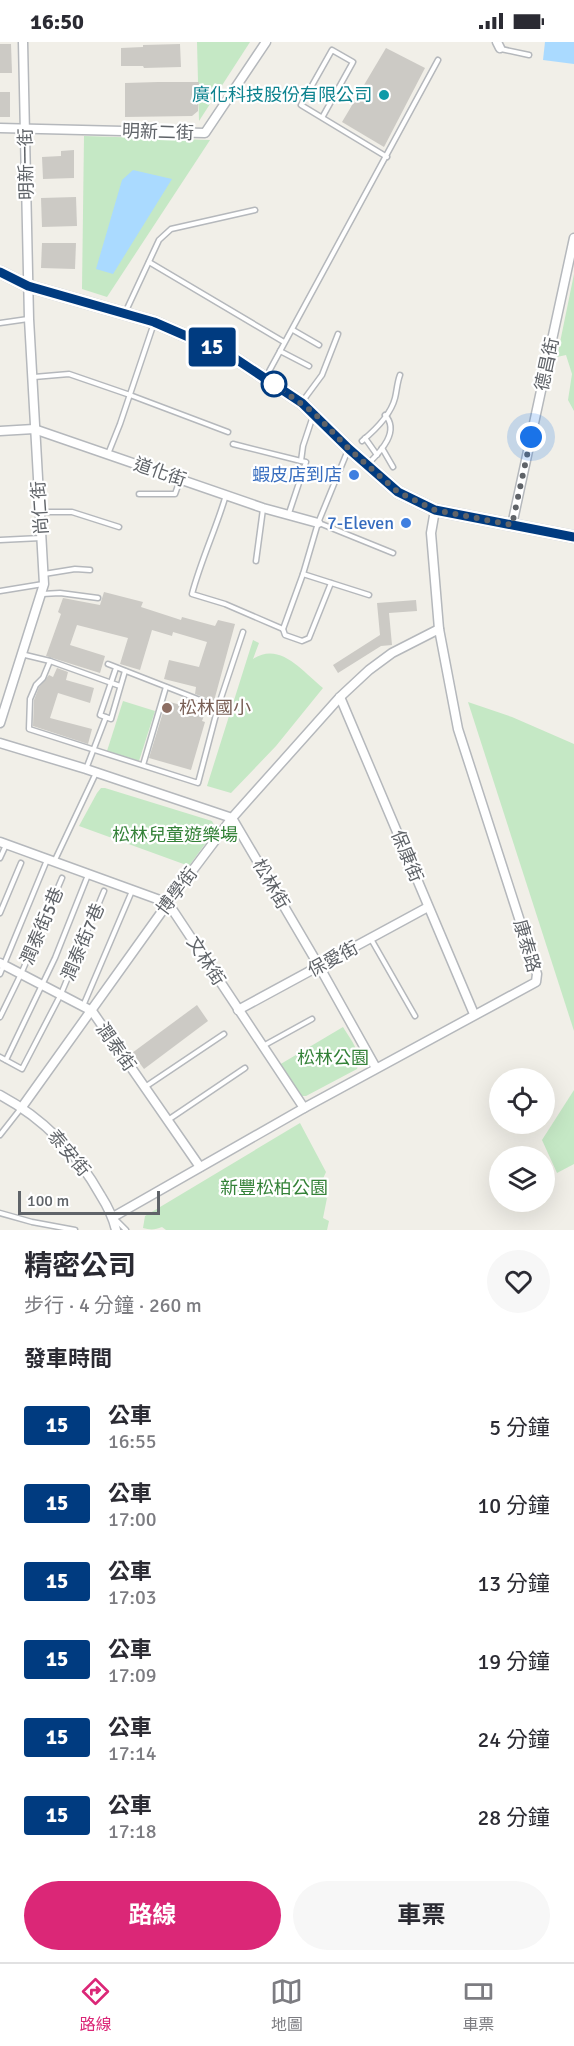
<!DOCTYPE html>
<html lang="zh-TW">
<head>
<meta charset="utf-8">
<style>
  body { margin:0; font-family:Signika,"Noto Sans TC",sans-serif; background:#f7f7f7; color:#2b2b33; height:100vh; display:flex; flex-direction:column; font-size:22px; white-space:nowrap }
  * { box-sizing:border-box; margin:0 }
  p { font-size:20px; color:#7c7c81 }
  .icon { flex:none; width:33px; height:33px; fill:none; stroke:currentColor; stroke-width:2; stroke-linecap:round; stroke-linejoin:round }
  .map { position:relative; height:1188px; overflow:hidden }
  .side { display:flex; flex-direction:column; background:#fff; flex:1 }
  .side>* { flex:none }
  .badge { padding:0 12px; border-radius:4px; font-size:21px; line-height:39px }
  .tools { position:absolute; left:489px; top:1026px; display:grid; gap:12px }
  .tools a { display:grid; place-items:center; width:66px; height:66px; border-radius:50%; background:#fff; box-shadow:0 6px 24px #0002; font-size:30px }
  .scale { position:absolute; left:18px; bottom:15px; width:142px; box-sizing:border-box; padding-left:6px; border:3px solid #5f6368; border-top:0; font-size:16px; line-height:21px; white-space:nowrap; color:#5f6368; -webkit-text-stroke:4px #fff; paint-order:stroke }
  .you { position:absolute; width:30px; height:30px; margin:-15px; border:4px solid #fff; border-radius:50%; background:#1a73e8; box-shadow:0 0 0 9px #1a73e833 }
  .map>.badge { position:absolute; translate:-50% -50%; box-shadow:0 0 0 3px #fff }
  h2 { padding:0 24px; font-size:22px; line-height:54px }
  .round { display:grid; place-items:center; flex:none; width:63px; height:63px; border-radius:32px; background:#f7f7f7 }
  .summary { display:flex; align-items:center; justify-content:space-between; height:102px; padding:0 24px }
  h1 { font-size:28px; font-weight:700; line-height:45px }
  .button { display:flex; gap:12px; margin-top:auto; padding:12px 24px }
  .button a { flex:1; height:69px; border-radius:36px; background:#db2777; color:#fff; font-size:24px; font-weight:700; line-height:69px; text-align:center }
  .button a+a { background:#f7f7f7; color:#2b2b33 }
  ul { padding:0; list-style:none }
  li { display:flex; align-items:center; gap:18px; height:78px; padding:0 24px }
  li div { flex:1 }
  li b { display:block; font-size:22px }
  li em { font-style:normal }
  li .badge { min-width:66px; font-weight:700; text-align:center }
  .status { display:flex; justify-content:space-between; align-items:center; height:42px; padding:0 30px; background:#fff; direction:ltr }
  .status svg { height:16px; fill:currentColor }
  .menu { display:flex; justify-content:space-around; align-items:center; height:84px; border-top:2px solid #e1e1e2; background:#fff; font-size:16px; color:#7c7c81 }
  .menu a { display:grid; justify-items:center; gap:3px }
  .menu .active { color:#db2777 }
  .map>svg:first-child { display:block }
</style>
</head>
<body>
<div class="status"><b>16:50</b><svg viewBox="0 0 49 12"><path d="M0 12V9h3v3zM5 12V6h3v6zM10 12V3h3v9zM15 12V0h3v12zM26 1h20v11H26zM47 4h2v5h-2z"/></svg></div>
<div class="map">
<svg width="574" height="1188" viewBox="0 0 574 1188">
  <rect width="100%" height="100%" fill="#f1efe8"/>
  <g fill="#c5e8c5">
    <path d="M197,0H250L199,79Z"/>
    <path d="M84,94L210,98L107,255L82,247Z"/>
    <path d="M574,232V369L568,358L572,332L566,313L557,315Z"/>
    <path d="M253,598L259,601L253,617C280,599 303,630 323,646L276,704L231,751L207,744Z"/>
    <path d="M123,659L155,669L139,719L107,709Z"/>
    <path d="M468,660L512,675L574,702V989Z"/>
    <path d="M101,746H105L212,779L216,787L189,824L79,784L97,751Z"/>
    <path d="M343,985C351,998 363,1012 357,1027L306,1054H301L279,1023Z"/>
    <path d="M574,1048V1122L557,1131L542,1098Z"/>
    <path d="M300,1081L326,1130L317,1150L327,1156L323,1176L329,1179L327,1188H166L162,1185C155,1188 150,1188 143,1186L145,1174Z"/>
  </g>
  <g fill="#aadaff">
    <path d="M545,0H574V22L543,18Z"/>
    <path d="M133,128L172,137L113,232L96,227L122,138Z"/>
  </g>
  <g fill="#cccac5">
    <path d="M0,2H11L12,31H0Z"/>
    <path d="M180,2L181,25L144,26L143,24H121V6L143,5V3Z"/>
    <path d="M386,6L425,26L384,105L342,80Z"/>
    <path d="M158,40H199L198,69L192,74L125,75V41Z"/>
    <rect x="0" y="50" width="10" height="25"/>
    <path d="M74,108V136L43,137L42,115L61,114V109Z"/>
    <path d="M76,155L77,184L42,185L41,156Z"/>
    <path d="M42,201H76L75,227L41,226Z"/>
    <path d="M104,550L143,560L141,565L181,578L182,575L215,584L218,578L235,582L214,659L195,652L196,645L164,637L169,618L199,625L207,600L173,590L172,594L152,588L140,628L120,622L128,596L77,583L70,603L105,614L100,631L46,614L61,572L58,570L63,556L100,563Z"/>
    <path d="M416,558L417,569L389,571L392,603L381,604L338,631L333,623L380,593L377,561Z"/>
    <path d="M57,626L68,630L66,638L94,646L90,661L58,651L50,676L92,687L88,702L33,684L34,658L39,645L49,633L53,635Z"/>
    <path d="M170,660L192,666L193,660L207,665L202,679L205,680L191,728L149,716L164,667L167,668Z"/>
    <path d="M197,963L208,979L144,1027L132,1011Z"/>
  </g>
  <g fill="none" stroke-linecap="round" stroke-linejoin="round">
    <defs>
      <g id="service">
        <path d="M501,7L529,13"/>
        <path d="M323,74L353,20L332,8L301,63L387,115"/>
        <path d="M149,220L284,300"/>
        <path d="M125,271L159,198L171,187L255,168"/>
        <path d="M0,281L28,277"/>
        <path d="M293,288L319,303"/>
        <path d="M280,309L309,324"/>
        <path d="M34,335L69,332L130,353L228,390"/>
        <path d="M266,335L438,18"/>
        <path d="M302,360L322,333L338,292"/>
        <path d="M365,396L377,413"/>
        <path d="M362,399C374,389 391,372 395,356C397,348 397,341 400,333"/>
        <path d="M233,402L301,419"/>
        <path d="M382,406L393,425"/>
        <path d="M108,412L120,382L154,281"/>
        <path d="M369,421C381,409 400,389 385,373"/>
        <path d="M139,452H175L180,438"/>
        <path d="M226,453C216,487 201,518 192,552L225,562L283,587"/>
        <path d="M41,470H72L119,485"/>
        <path d="M289,471L306,420L301,419L303,404L313,374"/>
        <path d="M319,481L393,511"/>
        <path d="M0,498L41,496"/>
        <path d="M256,519L263,467"/>
        <path d="M44,532L75,527L90,528"/>
        <path d="M303,532L369,553"/>
        <path d="M0,549L43,542"/>
        <path d="M42,552L60,551L98,556"/>
        <path d="M283,587L303,532L318,481L348,408"/>
        <path d="M283,587L285,593L302,599L309,596L331,541"/>
        <path d="M21,612L50,619L120,644"/>
        <path d="M50,619L43,636L36,643L30,657L29,687L198,741L218,665L243,590"/>
        <path d="M108,622L218,665"/>
        <path d="M116,626L100,673L111,677L125,629"/>
        <path d="M143,723L166,645"/>
        <path d="M86,727L106,675"/>
        <path d="M0,816L6,803"/>
        <path d="M54,820L96,731"/>
        <path d="M0,871L21,821"/>
        <path d="M371,897L415,974"/>
        <path d="M0,932L47,818"/>
        <path d="M83,964L132,849"/>
        <path d="M0,975L21,932L62,836"/>
        <path d="M263,1004L312,977"/>
        <path d="M0,1015L22,1027L61,952L104,849"/>
        <path d="M6,1018L55,916L88,833"/>
        <path d="M145,1045L224,992"/>
        <path d="M168,1078L245,1026"/>
        <path d="M0,1093L22,1065"/>
        <path d="M0,1171L32,1180L75,1188"/>
        <path d="M116,1178L126,1188"/>
      </g>
      <g id="minor">
        <path d="M497,0L500,6"/>
        <path d="M0,86L205,91L266,0"/>
        <path d="M0,389L34,387L263,466L318,481"/>
        <path d="M512,483L574,196"/>
        <path d="M340,655L474,972"/>
        <path d="M0,681L44,542L29,277L23,0"/>
        <path d="M0,701L86,727L232,776L319,924L376,1026"/>
        <path d="M0,800L168,861L304,1066"/>
        <path d="M0,921L92,969L200,1125"/>
        <path d="M238,968L428,865"/>
        <path d="M0,1053C43,1076 77,1111 101,1154C108,1165 113,1175 116,1188"/>
        <path d="M22,1065L168,861L232,776L340,655L369,628L392,611L439,587"/>
        <path d="M113,1175L304,1066L536,940L537,932L458,687L439,587L431,491L435,468"/>
      </g>
      <path id="tertiary" d="M0,230L28,244L154,280L230,313L302,361L349,407L398,450L435,468L574,495"/>
    </defs>
    <use href="#service" stroke="#b5b8bc" stroke-width="7"/>
    <use href="#minor" stroke="#b5b8bc" stroke-width="11"/>
    <use href="#tertiary" stroke="#b5b8bc" stroke-width="14"/>
    <use href="#service" stroke="#fff" stroke-width="4"/>
    <use href="#minor" stroke="#fff" stroke-width="8"/>
    <use href="#tertiary" stroke="#fff" stroke-width="10"/>
  </g>
  <g fill="none" stroke-linecap="round" stroke-linejoin="round">
    <defs>
      <path id="line" d="M0,230L28,244L154,280L230,313L302,361L349,407L398,450L435,468L574,495"/>
    </defs>
    <use href="#line" stroke="#fff" stroke-width="14"/>
    <use href="#line" stroke="#003b80" stroke-width="9"/>
    <path stroke="#5f6368" stroke-width="6" stroke-dasharray="0 10.8" d="M274,342L314,371L349,407L398,450L435,468L512,483L531,395"/>
  </g>
  <circle fill="#0f9aa8" stroke="#fff" stroke-width="2" cx="384" cy="53" r="6"/>
  <circle fill="#fff" stroke="#003b80" stroke-width="3" cx="274" cy="342" r="12"/>
  <g fill="#3f7fe0" stroke="#fff" stroke-width="2">
    <circle cx="354" cy="433" r="6"/>
    <circle cx="406" cy="481" r="6"/>
  </g>
  <circle fill="#8d6e63" stroke="#fff" stroke-width="2" cx="167" cy="666" r="6"/>
  <g text-anchor="middle" dominant-baseline="central" stroke-width="4.5" stroke-linejoin="round" paint-order="stroke">
    <g font-size="18" fill="#0d838f" stroke="#fff" text-anchor="end">
      <text x="372" y="53">廣化科技股份有限公司</text>
    </g>
    <g font-size="18" fill="#5f6368" stroke="#fff">
      <text transform="translate(158 90) rotate(2)">明新二街</text>
      <text transform="translate(26 122) rotate(-91)">明新一街</text>
      <text transform="translate(547 322) rotate(-78)">德昌街</text>
      <text transform="translate(160 430) rotate(19)">道化街</text>
      <text transform="translate(40 466) rotate(-94)">尚仁街</text>
      <text transform="translate(407 814) rotate(67)">保康街</text>
      <text transform="translate(271 842) rotate(60)">松林街</text>
      <text transform="translate(177 849) rotate(-53)">博學街</text>
      <text transform="translate(42 884) rotate(-67)">潤泰街5巷</text>
      <text transform="translate(83 900) rotate(-67)">潤泰街7巷</text>
      <text transform="translate(527 904) rotate(74)">康泰路</text>
      <text transform="translate(333 917) rotate(-28)">保愛街</text>
      <text transform="translate(206 919) rotate(57)">文林街</text>
      <text transform="translate(116 1005) rotate(55)">潤泰街</text>
      <text transform="translate(69 1111) rotate(50)">泰安街</text>
    </g>
    <g font-size="18" fill="#366cbe" stroke="#fff" text-anchor="end">
      <text x="342" y="433">蝦皮店到店</text>
      <text x="394" y="481">7-Eleven</text>
    </g>
    <g font-size="18" fill="#785e54" stroke="#fff" text-anchor="start">
      <text x="179" y="666">松林國小</text>
    </g>
    <g font-size="18" fill="#348238" stroke="#fff">
      <text x="175" y="793">松林兒童遊樂場</text>
      <text x="333" y="1016">松林公園</text>
      <text x="274" y="1146">新豐松柏公園</text>
    </g>
  </g>
</svg>
<div class="tools">
<a><svg class="icon" aria-label="locate" viewBox="0 0 24 24"><circle cx="12" cy="12" r="6"/><path d="M12 2v4M12 18v4M2 12h4M18 12h4"/></svg></a>
<a><svg class="icon" aria-label="layers" viewBox="0 0 24 24"><path d="M12 4l9 5-9 5-9-5zM3 14l9 5 9-5"/></svg></a>
</div>
<div class="scale">100 m</div>
<div class="you" style="left:531px;top:395px"></div>
<b class="badge" style="left:212px;top:305px;background:#003b80;color:#fff">15</b>
</div>
<section class="side">
<div class="summary"><div><h1>精密公司</h1><p>步行 · 4 分鐘 · 260 m</p></div><a class="round"><svg class="icon" aria-label="heart" viewBox="0 0 24 24"><path d="M12 20l-8-8c-3-5 5-10 8-4 3-6 11-1 8 4z"/></svg></a></div>
<h2>發車時間</h2>
<ul>
<li><span class="badge" style="background:#003b80;color:#fff">15</span><div><b>公車</b><p>16:55</p></div><em>5 分鐘</em></li>
<li><span class="badge" style="background:#003b80;color:#fff">15</span><div><b>公車</b><p>17:00</p></div><em>10 分鐘</em></li>
<li><span class="badge" style="background:#003b80;color:#fff">15</span><div><b>公車</b><p>17:03</p></div><em>13 分鐘</em></li>
<li><span class="badge" style="background:#003b80;color:#fff">15</span><div><b>公車</b><p>17:09</p></div><em>19 分鐘</em></li>
<li><span class="badge" style="background:#003b80;color:#fff">15</span><div><b>公車</b><p>17:14</p></div><em>24 分鐘</em></li>
<li><span class="badge" style="background:#003b80;color:#fff">15</span><div><b>公車</b><p>17:18</p></div><em>28 分鐘</em></li>
</ul>
<div class="button"><a>路線</a><a>車票</a></div>
</section>
<nav class="menu">
<a class="active"><svg class="icon" aria-label="directions" viewBox="0 0 24 24"><path d="M12 3l9 9-9 9-9-9zM9 14v-3h6M13 9l2 2-2 2"/></svg>路線</a>
<a><svg class="icon" aria-label="map" viewBox="0 0 24 24"><path d="M3 6l6-2 6 2 6-2v14l-6 2-6-2-6 2zM9 4v14M15 6v14"/></svg>地圖</a>
<a><svg class="icon" aria-label="tickets" viewBox="0 0 24 24"><path d="M3 7h18v10H3zM15 7v10"/></svg>車票</a>
</nav>
</body>
</html>
